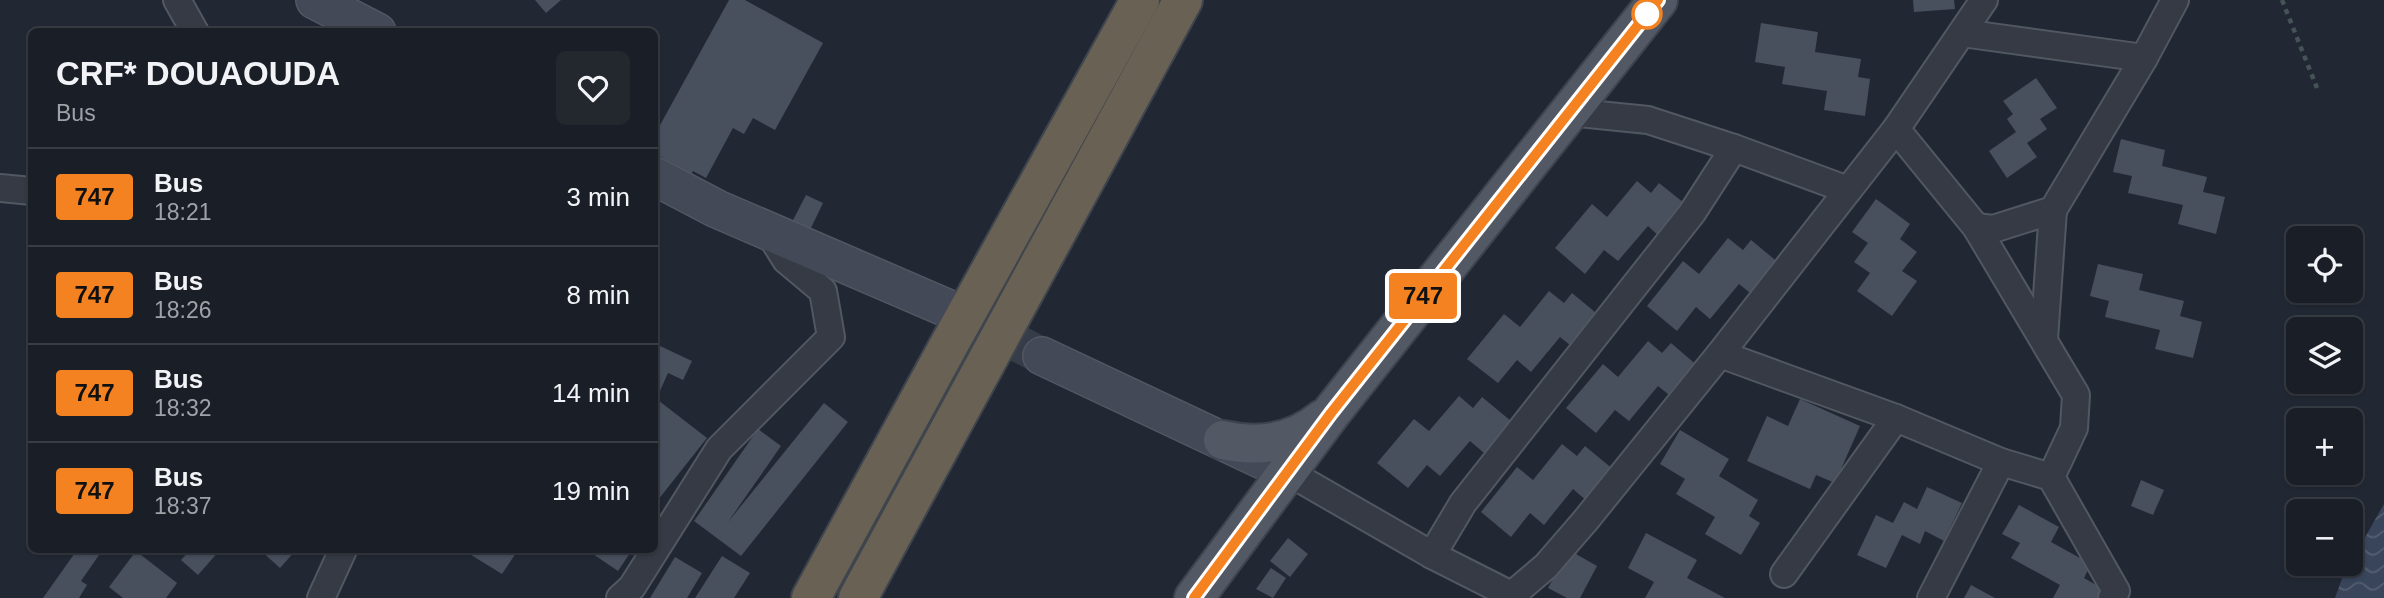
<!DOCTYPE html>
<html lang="en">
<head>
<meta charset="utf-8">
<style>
  body { margin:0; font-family:Arial,sans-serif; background:#23272e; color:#f1f3f6; height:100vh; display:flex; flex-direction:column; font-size:26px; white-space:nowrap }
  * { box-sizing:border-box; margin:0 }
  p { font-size:23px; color:#9fa2a7 }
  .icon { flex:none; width:38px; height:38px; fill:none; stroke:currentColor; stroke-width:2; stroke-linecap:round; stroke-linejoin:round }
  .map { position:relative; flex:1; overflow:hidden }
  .panel { position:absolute; left:28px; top:28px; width:630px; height:525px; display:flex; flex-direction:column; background:#1a1e26; border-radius:10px; box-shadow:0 2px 5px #0004,0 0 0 2px #383c43 }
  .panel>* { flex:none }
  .badge { padding:0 14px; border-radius:5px; font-size:24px; line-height:46px }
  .controls { position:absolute; left:2286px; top:226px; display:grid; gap:14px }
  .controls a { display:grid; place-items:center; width:77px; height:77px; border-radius:10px; background:#1a1e26; box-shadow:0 2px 5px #0004,0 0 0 2px #383c43; font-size:35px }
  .map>.badge { position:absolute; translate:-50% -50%; box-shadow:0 0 0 4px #fff }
  .round { display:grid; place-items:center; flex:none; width:74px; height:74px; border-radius:10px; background:#23272e }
  .head { display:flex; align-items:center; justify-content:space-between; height:119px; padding:0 28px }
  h1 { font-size:33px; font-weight:800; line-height:52px }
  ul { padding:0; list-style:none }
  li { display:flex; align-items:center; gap:21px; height:98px; padding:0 28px; border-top:2px solid #383c43 }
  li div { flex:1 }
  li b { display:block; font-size:26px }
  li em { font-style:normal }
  li .badge { min-width:77px; font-weight:700; text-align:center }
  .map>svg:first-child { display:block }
</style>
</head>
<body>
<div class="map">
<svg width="2384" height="598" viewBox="0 0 2384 598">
  <defs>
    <pattern id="water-waves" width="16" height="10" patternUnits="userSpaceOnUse" patternTransform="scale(1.75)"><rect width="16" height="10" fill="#39455b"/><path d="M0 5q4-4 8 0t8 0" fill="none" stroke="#535e71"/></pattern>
  </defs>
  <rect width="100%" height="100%" fill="#222833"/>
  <path fill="url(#water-waves)" d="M2384,504V598H2335L2343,576Z"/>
  <g fill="#484f5d">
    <path d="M535,0H561L546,13Z"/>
    <path d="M729,0H745L823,43L775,130L753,118L744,134L733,128L706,178L693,171L687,182L671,173L675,165L654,153V136Z"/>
    <path d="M1913,0H1954L1955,9L1914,12Z"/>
    <path d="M1761,23L1818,32L1815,52L1861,59L1858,77L1870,79L1865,116L1824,110L1827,91L1782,84L1785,67L1755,62Z"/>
    <path d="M2036,78L2057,108L2040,119L2047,129L2027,143L2037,157L2007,178L1989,151L2016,132L2007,119L2013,114L2003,101Z"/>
    <path d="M2121,139L2165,150L2162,166L2207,177L2203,192L2225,197L2216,234L2178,224L2183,205L2128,193L2132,176L2113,172Z"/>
    <path d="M1637,181L1651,193L1659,183L1689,207L1662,239L1648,226L1618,261L1604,250L1585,274L1555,248L1592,204L1607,217Z"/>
    <path d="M806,195L823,203L810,230L792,222Z"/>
    <path d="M1876,199L1910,224L1900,239L1917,252L1902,271L1917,281L1892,316L1857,291L1870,273L1854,262L1868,243L1852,232Z"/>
    <path d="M1728,238L1743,250L1751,240L1780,264L1754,296L1739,284L1710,319L1696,307L1677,331L1647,306L1683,261L1699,274Z"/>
    <path d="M2098,264L2143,274L2139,290L2184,301L2180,316L2202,322L2193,358L2155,349L2160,330L2105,317L2109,301L2090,296Z"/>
    <path d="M1549,291L1564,303L1572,293L1601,317L1575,349L1560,337L1531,372L1517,360L1498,383L1467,359L1504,314L1520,327Z"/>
    <path d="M1648,341L1662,353L1671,343L1699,367L1673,398L1658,386L1629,421L1615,410L1596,433L1566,408L1603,364L1618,377Z"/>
    <path d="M660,346L692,361L683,380L668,373L659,393L654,391V357Z"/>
    <path d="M1459,396L1473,408L1482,397L1511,421L1484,453L1470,441L1440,476L1427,465L1408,488L1377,463L1414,419L1429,431Z"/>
    <path d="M654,397L707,438L654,505Z"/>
    <path d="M1800,399L1860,426L1835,483L1816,475L1810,489L1747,461L1767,416L1788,426Z"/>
    <path d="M824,403L848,422L741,556L694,521L758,429L781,446L728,522Z"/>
    <path d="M1680,430L1729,459L1719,476L1758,500L1749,516L1760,523L1741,555L1705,534L1715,517L1676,494L1685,479L1660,464Z"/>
    <path d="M1562,444L1577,456L1585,446L1614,470L1588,502L1573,489L1544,525L1530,513L1511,537L1481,512L1517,467L1533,480Z"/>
    <path d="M2141,480L2164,490L2153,515L2131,506Z"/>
    <path d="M1927,487L1962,503L1944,541L1925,531L1920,544L1902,535L1886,568L1857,555L1876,515L1893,523L1904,502L1917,509Z"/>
    <path d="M2019,505L2059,527L2051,542L2091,564L2084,578L2103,589L2098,598H2053L2060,585L2011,558L2020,543L2002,534Z"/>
    <path d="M1646,533L1697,560L1687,578L1725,598H1645L1654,582L1628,568Z"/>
    <path d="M1288,538L1308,554L1290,577L1270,561Z"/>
    <path d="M77,550H92L99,555L81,581L87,585L79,598H43Z"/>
    <path d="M190,550H220L198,575L181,560Z"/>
    <path d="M260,550H296L280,568Z"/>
    <path d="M463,550H518L502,574Z"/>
    <path d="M587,550H632L618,571Z"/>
    <path d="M1569,550L1597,566L1580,598H1567L1548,588Z"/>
    <path d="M136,551L177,583L166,598H123L109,587Z"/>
    <path d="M722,556L750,573L734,598H695Z"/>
    <path d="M675,557L702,573L687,598H650Z"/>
    <path d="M1271,568L1286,578L1273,598L1256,589Z"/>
    <path d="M1971,585L1995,598H1964Z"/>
  </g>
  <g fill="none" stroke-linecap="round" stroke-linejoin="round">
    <path stroke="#373d48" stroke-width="37" stroke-dasharray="37 18" stroke-linecap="butt" d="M963,315L1042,356"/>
    <defs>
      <g id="street">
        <path d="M177,0L195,32"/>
        <path d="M1962,33L2144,58"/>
        <path d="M1569,112L1648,120L1734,148L1848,190"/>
        <path d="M0,188L32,191"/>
        <path d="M1976,227L1993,229L2053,210L2144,58L2175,0"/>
        <path d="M2044,339L2053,210"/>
        <path d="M1720,354L1896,418L2001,462L2051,477L2074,428L2076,395L1976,227L1896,129"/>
        <path d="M1288,472L1432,555L1517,598"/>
        <path d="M2051,477L2116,591L2112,598"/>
        <path d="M1432,555L1463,503L1692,213L1734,148"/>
        <path d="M1784,574L1896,418"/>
        <path d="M1512,595L1546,566L1585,521L1720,354L1896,129L1984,0"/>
        <path d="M321,598L343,550"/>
        <path d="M620,598L632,587L719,449L831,337L823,291L786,260L768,231"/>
        <path d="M1931,598L2001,462"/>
      </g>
      <g id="secondary">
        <path d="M315,0L377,32"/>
        <path d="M654,176L717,209L963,315"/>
        <path d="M1042,356L1288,472"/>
      </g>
      <g id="primary">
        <path d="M1223,440C1258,448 1294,443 1323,419"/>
        <path d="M1194,598L1331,413L1658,0"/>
      </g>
      <g id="highway">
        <path d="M811,598L950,343L1140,0"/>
        <path d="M858,598L1183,0"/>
      </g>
    </defs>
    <use href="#street" stroke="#525862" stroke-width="30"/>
    <use href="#secondary" stroke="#525862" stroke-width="40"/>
    <use href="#primary" stroke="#3e434e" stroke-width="42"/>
    <use href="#highway" stroke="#3f454e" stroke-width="42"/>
    <path stroke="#455356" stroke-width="4.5" stroke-dasharray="5 5" stroke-linecap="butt" d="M2282,0L2317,88"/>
    <use href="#street" stroke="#353a44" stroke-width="26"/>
    <use href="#secondary" stroke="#434956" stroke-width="37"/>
    <use href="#primary" stroke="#535964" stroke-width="38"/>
    <use href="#highway" stroke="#696153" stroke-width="38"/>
  </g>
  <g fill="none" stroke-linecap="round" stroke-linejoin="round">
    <defs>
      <path id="line" d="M1194,598L1331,413L1658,0"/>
    </defs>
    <use href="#line" stroke="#fff" stroke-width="16"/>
    <use href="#line" stroke="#f58220" stroke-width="10"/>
  </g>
  <circle fill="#fff" stroke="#f58220" stroke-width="3.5" cx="1647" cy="14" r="14"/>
</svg>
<div class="controls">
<a><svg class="icon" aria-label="locate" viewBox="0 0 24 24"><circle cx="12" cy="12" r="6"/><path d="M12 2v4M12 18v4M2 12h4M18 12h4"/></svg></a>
<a><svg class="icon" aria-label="layers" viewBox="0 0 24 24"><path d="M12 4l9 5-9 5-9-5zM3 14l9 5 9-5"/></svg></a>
<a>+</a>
<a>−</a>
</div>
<b class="badge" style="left:1423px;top:296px;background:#f58220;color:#111">747</b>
<section class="panel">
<div class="head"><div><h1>CRF* DOUAOUDA</h1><p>Bus</p></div><a class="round"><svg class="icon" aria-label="heart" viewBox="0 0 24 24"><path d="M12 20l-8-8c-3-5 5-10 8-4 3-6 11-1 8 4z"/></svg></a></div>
<ul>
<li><span class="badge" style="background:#f58220;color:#111">747</span><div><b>Bus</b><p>18:21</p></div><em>3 min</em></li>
<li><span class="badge" style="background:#f58220;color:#111">747</span><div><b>Bus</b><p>18:26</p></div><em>8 min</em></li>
<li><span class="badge" style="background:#f58220;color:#111">747</span><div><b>Bus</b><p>18:32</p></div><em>14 min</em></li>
<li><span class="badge" style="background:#f58220;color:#111">747</span><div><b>Bus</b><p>18:37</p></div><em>19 min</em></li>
</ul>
</section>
</div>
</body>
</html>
